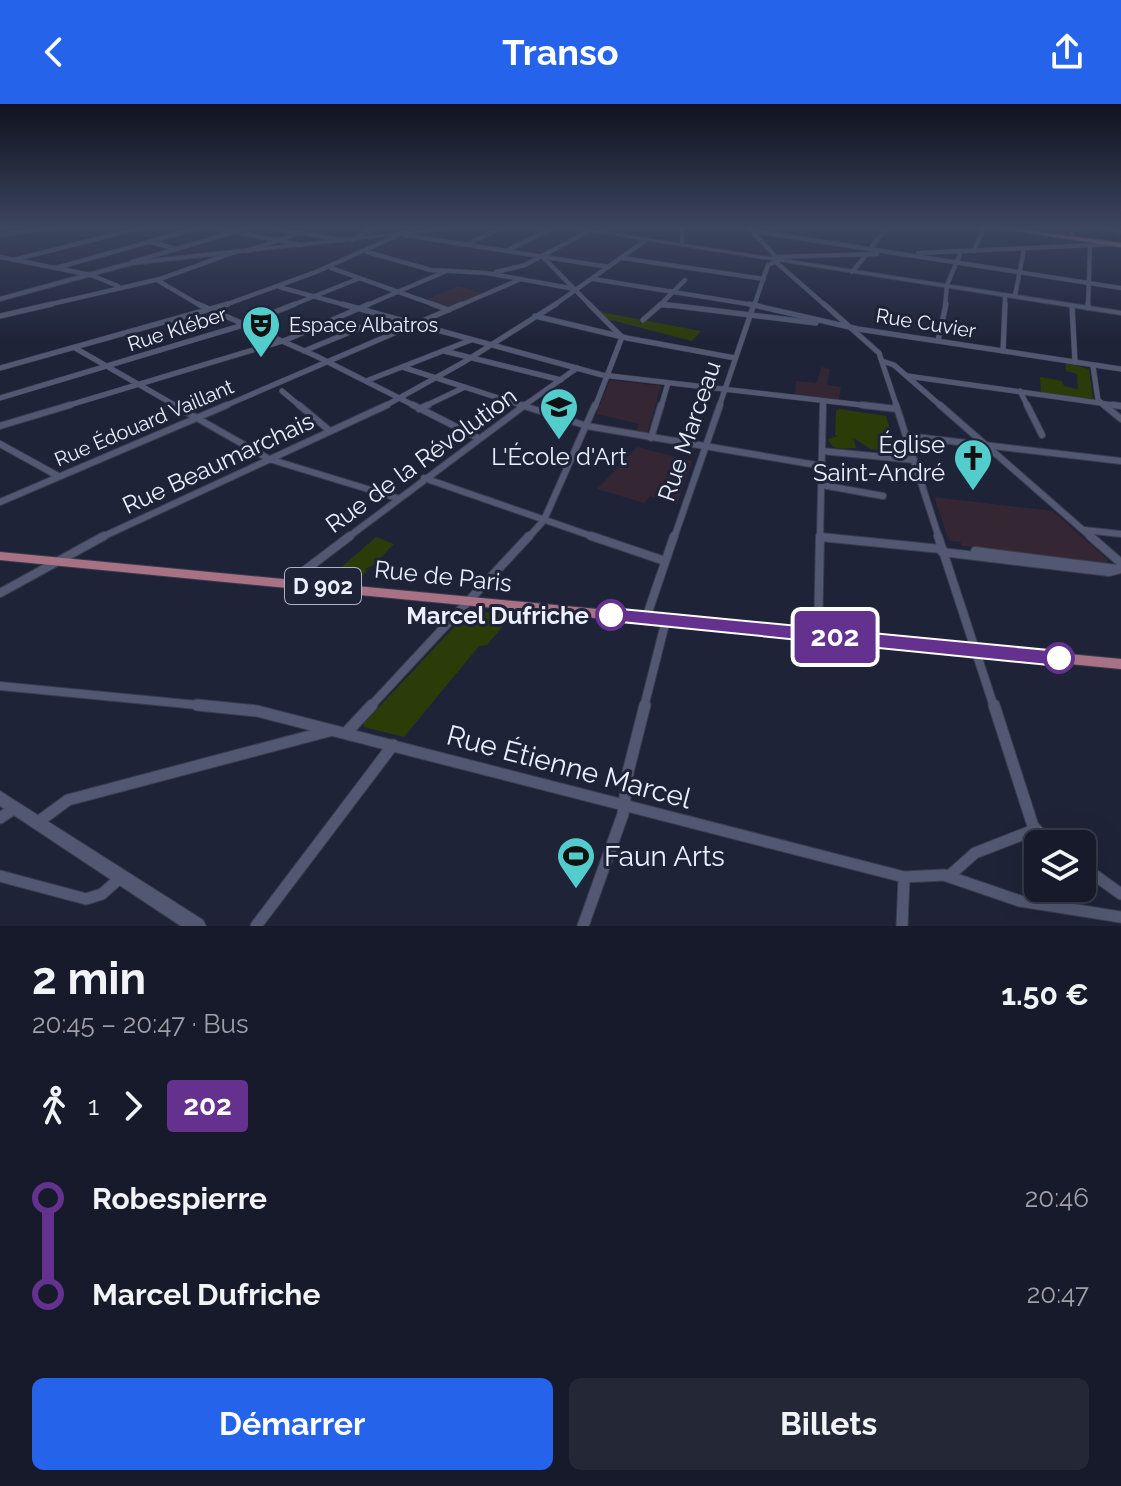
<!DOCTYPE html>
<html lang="fr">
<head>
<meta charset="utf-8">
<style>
  body { margin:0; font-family:Raleway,sans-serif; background:#232736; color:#f1f3f6; height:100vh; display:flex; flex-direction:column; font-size:30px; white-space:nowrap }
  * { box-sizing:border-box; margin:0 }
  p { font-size:26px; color:#9ea1a8 }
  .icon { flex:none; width:44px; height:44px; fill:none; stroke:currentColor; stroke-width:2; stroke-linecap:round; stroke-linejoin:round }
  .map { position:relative; height:822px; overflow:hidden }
  .drawer { display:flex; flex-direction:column; background:#161a2a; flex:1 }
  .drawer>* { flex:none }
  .badge { padding:0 16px; border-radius:6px; font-size:28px; line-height:52px }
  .controls { position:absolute; left:1024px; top:726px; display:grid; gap:16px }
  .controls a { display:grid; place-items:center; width:72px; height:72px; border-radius:12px; background:#161a2a; box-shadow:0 8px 32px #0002,0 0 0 2px #353847; font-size:40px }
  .map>.badge { position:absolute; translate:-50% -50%; box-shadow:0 0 0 4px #fff }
  .legs { display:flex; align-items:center; gap:12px; height:88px; padding:0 32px; font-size:26px }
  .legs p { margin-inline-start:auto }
  .head { display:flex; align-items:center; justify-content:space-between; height:136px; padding:0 32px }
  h1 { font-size:44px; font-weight:700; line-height:60px }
  .primary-button { display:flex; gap:16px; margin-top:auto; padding:16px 32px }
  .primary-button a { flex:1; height:92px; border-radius:12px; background:#2563eb; color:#fff; font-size:32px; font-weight:700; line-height:92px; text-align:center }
  .primary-button a+a { background:#232736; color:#f1f3f6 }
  ul { padding:0 32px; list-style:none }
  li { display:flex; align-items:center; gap:28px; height:96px; font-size:30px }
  li i { display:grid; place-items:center; width:12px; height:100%; margin:0 10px; background:currentColor }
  li i::after { content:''; width:20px; height:20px; margin:-10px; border:6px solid; border-radius:50%; background:#161a2a }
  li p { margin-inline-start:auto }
  li:first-child i { background:linear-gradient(#0000 50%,currentColor 0) }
  li:last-child i { background:linear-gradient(currentColor 50%,#0000 0) }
  header { display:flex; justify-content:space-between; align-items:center; height:104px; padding:0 32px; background:#2563eb; color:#fff; font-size:36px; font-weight:700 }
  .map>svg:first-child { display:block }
</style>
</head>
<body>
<header><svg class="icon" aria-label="back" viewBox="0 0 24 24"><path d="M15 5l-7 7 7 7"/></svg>Transo<svg class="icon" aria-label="share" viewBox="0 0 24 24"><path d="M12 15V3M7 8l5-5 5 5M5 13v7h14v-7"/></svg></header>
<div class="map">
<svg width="1121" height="822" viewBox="0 0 1121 822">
  <rect width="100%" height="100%" fill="#1e2338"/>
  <g fill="#342633">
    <path d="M458,182L483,189L450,203L425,196Z"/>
    <path d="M821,263L830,265L827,281L841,283L839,296L795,291L796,277L817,279Z"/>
    <path d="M610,276L661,282L647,330L635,328L639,320L596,310Z"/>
    <path d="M637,343L692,357L677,400L650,392L644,399L597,385Z"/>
    <path d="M934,393L1053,407L1108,456L1106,459L962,442L960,438L949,437Z"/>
  </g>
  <g fill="#2c3c08">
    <path d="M601,208L701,227L692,237L607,215Z"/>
    <path d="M1066,259L1089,265L1093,295L1041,289L1040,273L1062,277L1064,282L1078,285L1077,270L1066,267Z"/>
    <path d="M839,305L886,312L896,348L871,345L853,334L856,344C845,343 833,349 828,335L838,332L835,331L836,307Z"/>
    <path d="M376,433L394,440L373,461L365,465L367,467L356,478L328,475Z"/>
    <path d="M470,506L512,511L487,541L479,542L404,633L364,623V619Z"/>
  </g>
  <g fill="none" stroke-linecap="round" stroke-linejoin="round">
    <defs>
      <g id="street-far4">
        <path d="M211,123L301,141"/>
        <path d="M263,123L343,136"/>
        <path d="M682,123V141"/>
        <path d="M748,123L779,156L768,161L754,202"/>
        <path d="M753,127L1121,184"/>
        <path d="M0,131L61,123"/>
        <path d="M404,131L609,163"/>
        <path d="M1072,134L1073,123"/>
        <path d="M351,136L376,123"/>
        <path d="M150,138L177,145"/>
        <path d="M469,139L504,123"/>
        <path d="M510,145L555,123"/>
        <path d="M870,145L887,123"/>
        <path d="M247,147L296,130"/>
        <path d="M974,147L984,123"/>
        <path d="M367,148L431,166L487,169L575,185"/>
        <path d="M918,149L1115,140"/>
        <path d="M542,152L591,202"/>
        <path d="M0,153L91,171L118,182"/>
        <path d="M774,153L877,150"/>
        <path d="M622,154L764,175"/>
        <path d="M13,156L144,123"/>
        <path d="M132,158L251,123"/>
        <path d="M777,159L826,202"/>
        <path d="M56,164L202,123"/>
        <path d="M331,164L438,202"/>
        <path d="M496,168L525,161L589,127"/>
        <path d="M852,168L867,150"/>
        <path d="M593,175L760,202"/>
        <path d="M157,176L201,202"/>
        <path d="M279,183L349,202"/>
        <path d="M1015,192L1024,145"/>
        <path d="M43,202L160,175L235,148"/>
        <path d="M222,202L316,168L416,123"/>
        <path d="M290,202L360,174"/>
        <path d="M365,202L444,168"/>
        <path d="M458,202L521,175"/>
        <path d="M553,202L646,136"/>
        <path d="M669,202L660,201L685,176"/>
        <path d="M945,202L947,181L960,150L958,147"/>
        <path d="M1005,202V191"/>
        <path d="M1088,202L1090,143"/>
      </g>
      <g id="street-far3">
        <path d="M198,200L316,252L417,303"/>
        <path d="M342,200L602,271L879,303"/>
        <path d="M432,200L449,206"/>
        <path d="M589,200L622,233L595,303"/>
        <path d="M661,200L816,219"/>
        <path d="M749,200L858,225L1121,265"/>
        <path d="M824,200L879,249L897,303"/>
        <path d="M1072,202L1075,258"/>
        <path d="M1088,204V200"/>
        <path d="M0,212L52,200"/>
        <path d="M535,212L627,234L735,254"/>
        <path d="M643,216L660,201"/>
        <path d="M938,237L946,200"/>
        <path d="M75,244L178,303"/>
        <path d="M304,247L360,224L333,217"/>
        <path d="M444,247L561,276"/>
        <path d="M1003,247L1005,200"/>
        <path d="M882,257L894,261L942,303"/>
        <path d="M1093,262L1098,296L1106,303"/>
        <path d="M402,263L527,303"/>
        <path d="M0,264L228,200"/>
        <path d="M907,272L1121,302"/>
        <path d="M366,277L471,236"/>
        <path d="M282,287L301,303"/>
        <path d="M1020,287L1028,303"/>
        <path d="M0,294L240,222L295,200"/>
        <path d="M63,303L286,236L369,200"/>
        <path d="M222,303L462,200"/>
        <path d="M383,303L464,258L556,200"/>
        <path d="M423,303L465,283"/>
        <path d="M522,303L577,264"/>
        <path d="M661,303L668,279"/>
        <path d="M719,303L754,200"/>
        <path d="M823,303V297"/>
      </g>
      <g id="street-far2">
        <path d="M174,301L269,355L397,394"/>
        <path d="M299,301L330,327"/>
        <path d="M413,301L478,334"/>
        <path d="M521,301L587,322L822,362"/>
        <path d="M862,301L897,305"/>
        <path d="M896,301L939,434"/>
        <path d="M940,301L1092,434"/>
        <path d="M1027,301L1042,331"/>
        <path d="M1104,301L1121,315"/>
        <path d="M1113,301L1121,302"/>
        <path d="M419,305L428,301"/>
        <path d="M0,322L70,301"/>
        <path d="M907,332L1121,357"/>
        <path d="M651,334L661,301"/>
        <path d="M0,340L58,372"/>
        <path d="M822,347L914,356"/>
        <path d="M424,374L597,434"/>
        <path d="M822,381L883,392"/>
        <path d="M0,398L227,301"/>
        <path d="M1084,426L1121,430"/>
        <path d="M820,433L827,434"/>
        <path d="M100,434L387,301"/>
        <path d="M347,434L525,301"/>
        <path d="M528,434L544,416L595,301"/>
        <path d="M674,434L720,301"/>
        <path d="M820,434L823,301"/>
      </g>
      <g id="street-far1">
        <path d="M591,432L665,457"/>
        <path d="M938,432L994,603"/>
        <path d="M1090,432L1121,459"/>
        <path d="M820,433L941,445"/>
        <path d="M975,447L1117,465"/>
        <path d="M942,448L1109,468L1121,465"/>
        <path d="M288,479L350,432"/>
        <path d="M0,489L104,432"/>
        <path d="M646,514L674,432"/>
        <path d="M818,531L820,432"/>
        <path d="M0,582L218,603"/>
        <path d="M370,603L529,432"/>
        <path d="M644,603L666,516"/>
      </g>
      <g id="street">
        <path d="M197,601L257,607L904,773L944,771L1020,797L1121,813"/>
        <path d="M994,601L1033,722L1050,740"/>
        <path d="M346,629L372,601"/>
        <path d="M0,714L15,704"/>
        <path d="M38,718L68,696L329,627"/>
        <path d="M1082,762L1121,790"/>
        <path d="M0,772L86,795L102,790L120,774"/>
        <path d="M949,772L975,749L1034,726"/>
        <path d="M256,822L393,641"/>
        <path d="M583,822L623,710L628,668L645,601"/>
        <path d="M902,822L904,773"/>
      </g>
      <g id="secondary">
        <path d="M453,123H471L132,161L0,197V193L132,157Z"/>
        <path d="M561,123H574L1121,207V211Z"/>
        <path d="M1097,123H1106L1121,127V130Z"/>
        <path d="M0,687L203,816L206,822H181L0,702Z"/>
      </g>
      <g id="primary">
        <path d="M987,123H1003L1121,139V143Z"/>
        <path d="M0,448L1121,555V565L0,456Z"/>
      </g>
    </defs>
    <use href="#street-far4" stroke="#3a3d50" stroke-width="5"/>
    <use href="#street-far3" stroke="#3a3d50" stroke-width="6"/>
    <use href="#street-far2" stroke="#3a3d50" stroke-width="8"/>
    <use href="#street-far1" stroke="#3a3d50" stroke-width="10"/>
    <use href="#street" stroke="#3a3d50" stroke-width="13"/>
    <use href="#secondary" stroke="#3a3d50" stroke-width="2"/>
    <use href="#primary" stroke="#3a3d50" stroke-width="2"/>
    <use href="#street-far4" stroke="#525871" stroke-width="4"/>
    <use href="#street-far3" stroke="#525871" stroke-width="5"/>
    <use href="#street-far2" stroke="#525871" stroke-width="6"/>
    <use href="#street-far1" stroke="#525871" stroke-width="8"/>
    <use href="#street" stroke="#525871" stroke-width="11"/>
    <use href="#secondary" fill="#525871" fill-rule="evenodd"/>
    <use href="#primary" fill="#a87184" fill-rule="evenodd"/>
  </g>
  <linearGradient id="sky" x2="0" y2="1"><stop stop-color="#10131f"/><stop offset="0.52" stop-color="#3b455e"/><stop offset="1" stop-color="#3b455e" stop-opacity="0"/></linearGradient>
  <rect width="1121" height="238" fill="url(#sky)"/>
  <path fill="#65318f" stroke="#fff" stroke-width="2" d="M611,504L1059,547L1066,549L1069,554L1066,559L1059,562L611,517L602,511Z"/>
  <defs>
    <symbol id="theatre-pin" viewBox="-11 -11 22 30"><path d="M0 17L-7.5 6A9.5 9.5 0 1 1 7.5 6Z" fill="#53cdcb" stroke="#1e2338"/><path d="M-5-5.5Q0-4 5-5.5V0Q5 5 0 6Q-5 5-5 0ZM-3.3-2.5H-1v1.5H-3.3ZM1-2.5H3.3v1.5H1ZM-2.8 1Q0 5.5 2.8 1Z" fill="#111"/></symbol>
    <symbol id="university-pin" viewBox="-11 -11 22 30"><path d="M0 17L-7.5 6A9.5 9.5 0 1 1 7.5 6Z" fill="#53cdcb" stroke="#1e2338"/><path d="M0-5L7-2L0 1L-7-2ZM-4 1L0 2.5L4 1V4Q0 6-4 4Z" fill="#111"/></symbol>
    <symbol id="church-pin" viewBox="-11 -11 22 30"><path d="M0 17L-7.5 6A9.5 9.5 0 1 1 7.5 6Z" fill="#53cdcb" stroke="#1e2338"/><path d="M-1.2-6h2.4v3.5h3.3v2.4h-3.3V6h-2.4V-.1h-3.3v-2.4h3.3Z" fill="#111"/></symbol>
    <symbol id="stadium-pin" viewBox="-11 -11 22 30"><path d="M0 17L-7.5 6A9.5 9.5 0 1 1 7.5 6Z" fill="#53cdcb" stroke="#1e2338"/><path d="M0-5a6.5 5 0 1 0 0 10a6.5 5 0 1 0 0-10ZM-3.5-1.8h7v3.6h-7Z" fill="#111"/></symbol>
  </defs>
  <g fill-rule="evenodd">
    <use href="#theatre-pin" x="239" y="199" width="44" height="60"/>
    <use href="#university-pin" x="537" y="281" width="44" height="60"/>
    <use href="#church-pin" x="951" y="332" width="44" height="60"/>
    <use href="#stadium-pin" x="554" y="730" width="44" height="60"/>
  </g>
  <g fill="#fff" stroke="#65318f" stroke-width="4">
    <circle cx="611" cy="511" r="14"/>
    <circle cx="1059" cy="554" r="14"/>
  </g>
  <g text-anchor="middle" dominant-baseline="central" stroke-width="6" stroke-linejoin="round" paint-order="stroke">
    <g font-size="20" fill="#ebeffe" stroke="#1e2338">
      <text transform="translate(926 219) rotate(9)">Rue Cuvier</text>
      <text transform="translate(177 225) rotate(-18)">Rue Kléber</text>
      <text transform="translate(144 319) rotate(-23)">Rue Édouard Vaillant</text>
    </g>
    <g font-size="20" fill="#ebeffe" stroke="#1e2338" text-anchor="start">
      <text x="289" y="221">Espace Albatros</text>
    </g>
    <rect fill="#1e2338" stroke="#aeb2c3" stroke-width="2" x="285" y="464" width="76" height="36" rx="6"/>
    <g font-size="22" font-weight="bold" fill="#ebeffe">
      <text x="323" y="482">D 902</text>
    </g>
    <g font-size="24" fill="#ebeffe" stroke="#1e2338">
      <text transform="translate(689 327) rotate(-71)">Rue Marceau</text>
      <text transform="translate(421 356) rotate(-36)">Rue de la Révolution</text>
      <text transform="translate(218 359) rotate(-25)">Rue Beaumarchais</text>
      <text transform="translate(443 472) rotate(6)">Rue de Paris</text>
    </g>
    <g font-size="24" fill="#ebeffe" stroke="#1e2338" text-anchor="end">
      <text x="945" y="340">Église<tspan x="945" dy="28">Saint-André</tspan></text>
      <text x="559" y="352" text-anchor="middle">L'École d'Art</text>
    </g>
    <g font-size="24" font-weight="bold" fill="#ebeffe" stroke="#1e2338" text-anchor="end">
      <text x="589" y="511">Marcel Dufriche</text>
    </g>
    <g font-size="28" fill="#ebeffe" stroke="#1e2338">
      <text transform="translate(569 663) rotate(15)">Rue Étienne Marcel</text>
    </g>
    <g font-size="28" fill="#ebeffe" stroke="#1e2338" text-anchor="start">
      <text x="604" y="752">Faun Arts</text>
    </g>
  </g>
</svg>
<div class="controls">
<a><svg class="icon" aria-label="layers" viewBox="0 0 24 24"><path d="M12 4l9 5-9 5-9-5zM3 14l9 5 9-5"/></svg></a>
</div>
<b class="badge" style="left:835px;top:533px;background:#65318f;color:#fff">202</b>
</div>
<section class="drawer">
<div class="head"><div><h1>2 min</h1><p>20:45 – 20:47 · Bus</p></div><b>1.50 €</b></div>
<div class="legs"><svg class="icon" aria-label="walk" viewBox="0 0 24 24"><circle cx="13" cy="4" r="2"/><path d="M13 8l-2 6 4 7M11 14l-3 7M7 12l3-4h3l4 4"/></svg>1<svg class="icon" aria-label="forward" viewBox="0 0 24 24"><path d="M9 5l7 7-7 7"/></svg><b class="badge" style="background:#65318f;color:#fff">202</b></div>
<ul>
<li><i style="color:#65318f"></i><b>Robespierre</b><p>20:46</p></li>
<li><i style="color:#65318f"></i><b>Marcel Dufriche</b><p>20:47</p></li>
</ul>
<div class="primary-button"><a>Démarrer</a><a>Billets</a></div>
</section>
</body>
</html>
